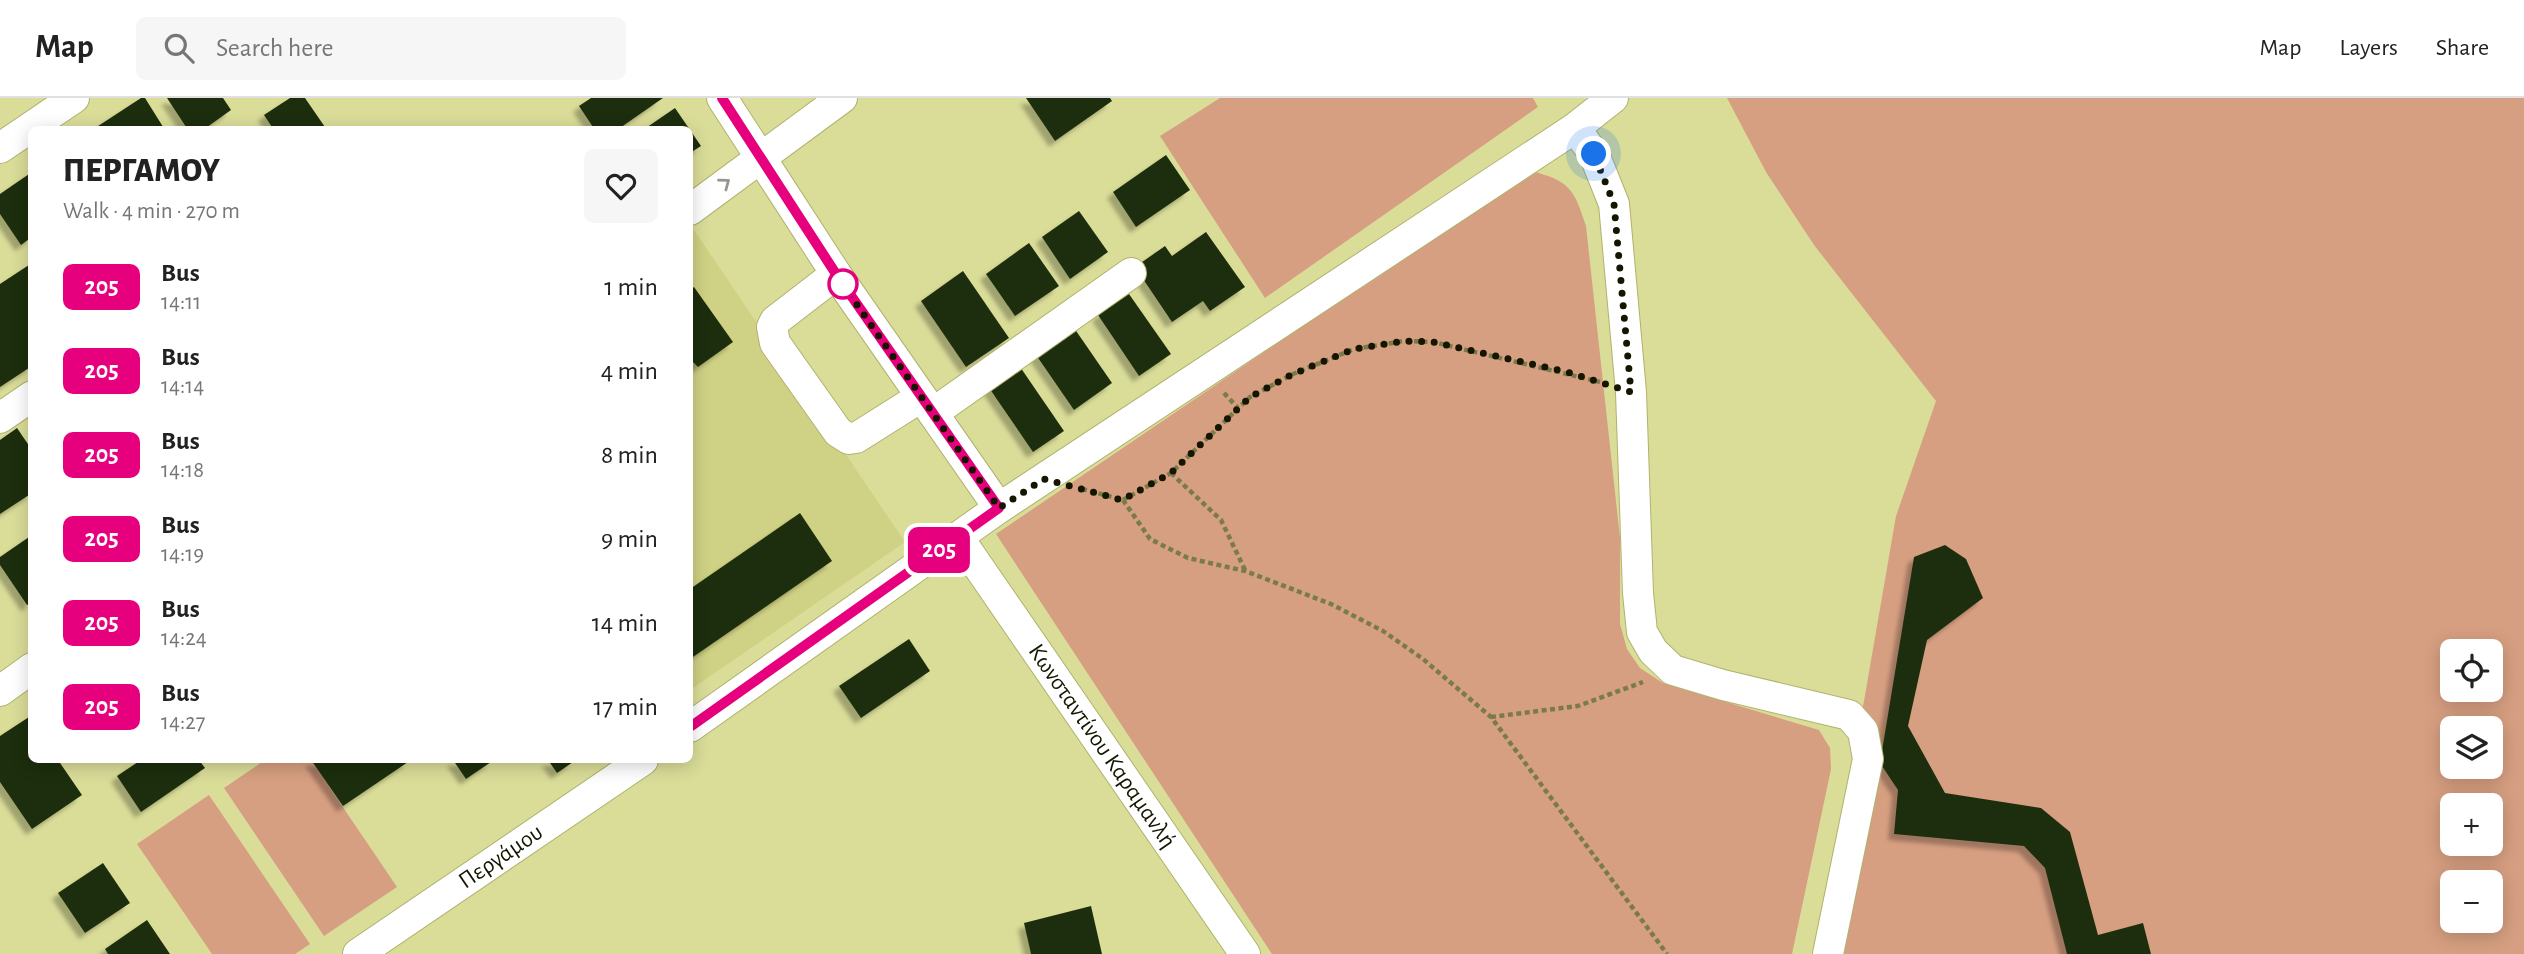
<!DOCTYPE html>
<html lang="en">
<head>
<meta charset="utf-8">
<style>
  body { margin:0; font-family:"Alegreya Sans",sans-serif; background:#f6f6f6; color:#222; height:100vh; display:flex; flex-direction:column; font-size:26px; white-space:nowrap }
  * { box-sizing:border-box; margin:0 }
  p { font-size:23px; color:#767676 }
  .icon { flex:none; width:38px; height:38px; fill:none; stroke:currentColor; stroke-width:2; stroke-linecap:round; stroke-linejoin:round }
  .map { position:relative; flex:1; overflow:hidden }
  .side { position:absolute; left:28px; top:28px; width:665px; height:637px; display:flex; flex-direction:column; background:#fff; border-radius:10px; box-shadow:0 4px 18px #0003 }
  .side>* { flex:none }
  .badge { padding:0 14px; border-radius:10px; font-size:24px; line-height:46px }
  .controls { position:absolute; left:2440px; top:541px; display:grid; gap:14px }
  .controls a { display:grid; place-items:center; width:63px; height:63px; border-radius:10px; background:#fff; box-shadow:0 4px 18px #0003; font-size:35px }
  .you { position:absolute; width:35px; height:35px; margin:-18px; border:5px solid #fff; border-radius:50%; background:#1a73e8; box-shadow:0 0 0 10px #1a73e833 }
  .map>.badge { position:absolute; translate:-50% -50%; box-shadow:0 0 0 4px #fff }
  .round { display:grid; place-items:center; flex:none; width:74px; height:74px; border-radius:10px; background:#f6f6f6 }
  .overview { display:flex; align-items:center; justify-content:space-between; height:119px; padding:0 35px }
  h1 { font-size:33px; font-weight:800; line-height:52px }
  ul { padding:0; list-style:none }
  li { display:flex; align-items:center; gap:21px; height:84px; padding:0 35px }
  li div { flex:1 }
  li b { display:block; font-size:26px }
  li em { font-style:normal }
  li .badge { min-width:77px; font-weight:700; text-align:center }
  header { display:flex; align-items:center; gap:42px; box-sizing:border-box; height:98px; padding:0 35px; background:#fff; border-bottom:2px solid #e0e0e0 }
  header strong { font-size:33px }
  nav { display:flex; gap:38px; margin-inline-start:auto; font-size:24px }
  .search { width:490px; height:63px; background:#f6f6f6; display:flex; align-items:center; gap:18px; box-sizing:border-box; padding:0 24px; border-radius:10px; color:#767676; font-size:26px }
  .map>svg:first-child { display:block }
</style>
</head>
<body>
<header>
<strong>Map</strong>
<div class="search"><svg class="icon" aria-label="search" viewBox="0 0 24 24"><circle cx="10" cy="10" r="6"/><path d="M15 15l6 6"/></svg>Search here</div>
<nav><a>Map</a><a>Layers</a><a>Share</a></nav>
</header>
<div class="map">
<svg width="2524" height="856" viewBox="0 0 2524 856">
  <defs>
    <filter id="shadow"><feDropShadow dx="-6" dy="6" stdDeviation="2" flood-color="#0004"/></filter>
  </defs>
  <rect width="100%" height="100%" fill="#dadd98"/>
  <path fill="#cfd184" d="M694,132L905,444L690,592V135Z"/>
  <g fill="#d79f81" fill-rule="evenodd">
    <path d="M1220,0H1533L1538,9L1265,200L1160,38Z"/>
    <path d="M1727,0H2524V856H1813L1864,603L1896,418L1936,303L1814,147L1766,74ZM2452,553H2490V592H2452ZM2452,630H2490V668H2452ZM2452,707H2490V746H2452ZM2452,784H2490V822H2452Z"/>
    <path d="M1531,73C1570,83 1574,91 1586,128L1620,440V526L1627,551L1640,570L1663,585L1819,632L1830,650L1831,671L1792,856H1272L996,436Z"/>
    <path d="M265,662H311L397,789L324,838L224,690Z"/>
    <path d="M209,697L310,846L295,856H212L137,746Z"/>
  </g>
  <g fill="#1f2f0a" filter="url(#shadow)">
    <path d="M141,0H145L165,32H92Z"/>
    <path d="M167,0H223L231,12L203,32H188Z"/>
    <path d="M290,0H305L327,32H274L264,17Z"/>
    <path d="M591,0H663L617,32H595L579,8Z"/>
    <path d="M1026,0H1110L1112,3L1055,43Z"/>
    <path d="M675,10L701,48L690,55V32H643Z"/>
    <path d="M1166,57L1190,92L1136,129L1113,94Z"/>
    <path d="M32,74V139L21,147L0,116V96Z"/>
    <path d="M1079,113L1108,154L1070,181L1042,139Z"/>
    <path d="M1206,134L1245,189L1210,213L1203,203L1172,224L1135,169L1165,148L1172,158Z"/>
    <path d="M1029,145L1059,188L1015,218L986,176Z"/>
    <path d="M32,165V268L0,289V186Z"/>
    <path d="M963,173L1009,240L966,269L921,203Z"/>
    <path d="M694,189L733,244L698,269L690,261V192Z"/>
    <path d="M1129,196L1171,256L1139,278L1098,217Z"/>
    <path d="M1072,227L1112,285L1074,312L1034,254Z"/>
    <path d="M1014,260L1064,333L1033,354L983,281Z"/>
    <path d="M17,330L32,352V395L0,416V342Z"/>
    <path d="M800,415L832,463L690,561V491Z"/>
    <path d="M32,437V504L27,507L0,467V459Z"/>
    <path d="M1945,447L1966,461L1983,500L1927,542L1908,628L1945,695L2041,710L2070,734L2098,837L2143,825L2151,856H2067L2045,770L2024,748L1894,736L1898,692L1880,665L1914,459Z"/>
    <path d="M909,541L930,573L861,620L839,588Z"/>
    <path d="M29,619L32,662H58L82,697L32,731L0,684V638Z"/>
    <path d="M141,662H199L205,670L141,714L117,678Z"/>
    <path d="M311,662H411L343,708Z"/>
    <path d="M453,662H494L466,681Z"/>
    <path d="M548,662H576L557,675Z"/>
    <path d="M103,765L130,805L85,835L58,795Z"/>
    <path d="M1091,808L1102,856H1031L1024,825Z"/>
    <path d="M147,822L170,856H108L105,851Z"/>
  </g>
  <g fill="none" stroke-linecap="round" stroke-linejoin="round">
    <defs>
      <g id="minor">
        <path d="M722,0L836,176L999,410"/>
        <path d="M1575,30L1594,56L1614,106L1631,294L1638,495L1642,534L1653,553L1673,572L1723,587L1849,617L1863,633L1868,661L1828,856"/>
        <path d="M0,50L74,0"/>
        <path d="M690,112L842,0"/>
        <path d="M836,176L775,223L772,229L775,245L838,334L849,341L856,340L921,299"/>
        <path d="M933,315L1131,175"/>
        <path d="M0,320L32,298"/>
        <path id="s1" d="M958,439L1245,856"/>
        <path d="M0,593L32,570"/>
        <path d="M690,629L999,410L1575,30L1613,0"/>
        <path id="s2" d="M358,856L643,662"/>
      </g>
    </defs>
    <use href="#minor" stroke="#b0b26e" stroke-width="32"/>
    <g stroke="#797b4d" stroke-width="4.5" stroke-dasharray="5 3.5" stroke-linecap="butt">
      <path d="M1224,295L1238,310"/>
      <path d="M1171,375L1221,422L1245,472"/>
      <path d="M1082,391L1123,402L1150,441L1188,460L1245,473L1331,506L1383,533L1423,561L1491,619L1667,856"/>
      <path d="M1123,402L1171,375L1250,299L1293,276L1354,251L1404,243L1433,244L1600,284"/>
      <path d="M1491,619L1578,608L1643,584"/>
    </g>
    <use href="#minor" stroke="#fff" stroke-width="30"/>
  </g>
  <defs><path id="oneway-chevron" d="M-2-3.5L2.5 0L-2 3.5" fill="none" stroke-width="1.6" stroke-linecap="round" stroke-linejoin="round" transform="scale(1.75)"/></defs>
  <use stroke="#96968c" href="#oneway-chevron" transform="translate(725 85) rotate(-37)"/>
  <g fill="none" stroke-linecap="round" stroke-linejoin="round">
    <defs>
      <path id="line" d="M690,629L999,410L836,176L722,0"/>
    </defs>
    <use href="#line" stroke="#fff" stroke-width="16"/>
    <use href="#line" stroke="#e6007e" stroke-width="10"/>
    <path stroke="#161600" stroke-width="7" stroke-dasharray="0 12.6" d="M843,186L839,181L999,410L1044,381L1122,402L1171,375L1250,299L1293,276L1354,251L1404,243L1433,244L1567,274L1631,294L1614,106L1594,56"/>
  </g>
  <circle fill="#fff" stroke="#e6007e" stroke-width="3.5" cx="843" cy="186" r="14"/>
  <g text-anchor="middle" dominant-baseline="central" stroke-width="7" stroke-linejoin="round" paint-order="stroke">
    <g font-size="24" fill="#161600" stroke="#f9fbd9">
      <text stroke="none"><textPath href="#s1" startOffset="254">Κωνσταντίνου Καραμανλή</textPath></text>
      <text stroke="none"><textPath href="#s2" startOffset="173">Περγάμου</textPath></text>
    </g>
  </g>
</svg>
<div class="controls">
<a><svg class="icon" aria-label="locate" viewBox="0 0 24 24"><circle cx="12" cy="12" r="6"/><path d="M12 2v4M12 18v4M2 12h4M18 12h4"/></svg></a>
<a><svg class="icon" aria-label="layers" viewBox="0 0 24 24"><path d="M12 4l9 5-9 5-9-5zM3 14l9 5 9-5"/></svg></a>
<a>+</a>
<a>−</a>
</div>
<div class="you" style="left:1594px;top:56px"></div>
<b class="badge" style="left:939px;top:452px;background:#e6007e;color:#fff">205</b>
<section class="side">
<div class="overview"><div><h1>ΠΕΡΓΑΜΟΥ</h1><p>Walk · 4 min · 270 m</p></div><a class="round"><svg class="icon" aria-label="heart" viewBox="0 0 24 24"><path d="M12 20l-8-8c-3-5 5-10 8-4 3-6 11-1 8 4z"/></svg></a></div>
<ul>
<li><span class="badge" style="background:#e6007e;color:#fff">205</span><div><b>Bus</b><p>14:11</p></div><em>1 min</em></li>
<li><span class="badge" style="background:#e6007e;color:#fff">205</span><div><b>Bus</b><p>14:14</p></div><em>4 min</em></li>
<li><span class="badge" style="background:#e6007e;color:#fff">205</span><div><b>Bus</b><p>14:18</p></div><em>8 min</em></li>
<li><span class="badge" style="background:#e6007e;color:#fff">205</span><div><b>Bus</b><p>14:19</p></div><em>9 min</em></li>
<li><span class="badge" style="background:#e6007e;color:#fff">205</span><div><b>Bus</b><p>14:24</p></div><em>14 min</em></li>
<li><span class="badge" style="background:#e6007e;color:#fff">205</span><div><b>Bus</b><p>14:27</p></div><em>17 min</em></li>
</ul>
</section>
</div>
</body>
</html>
